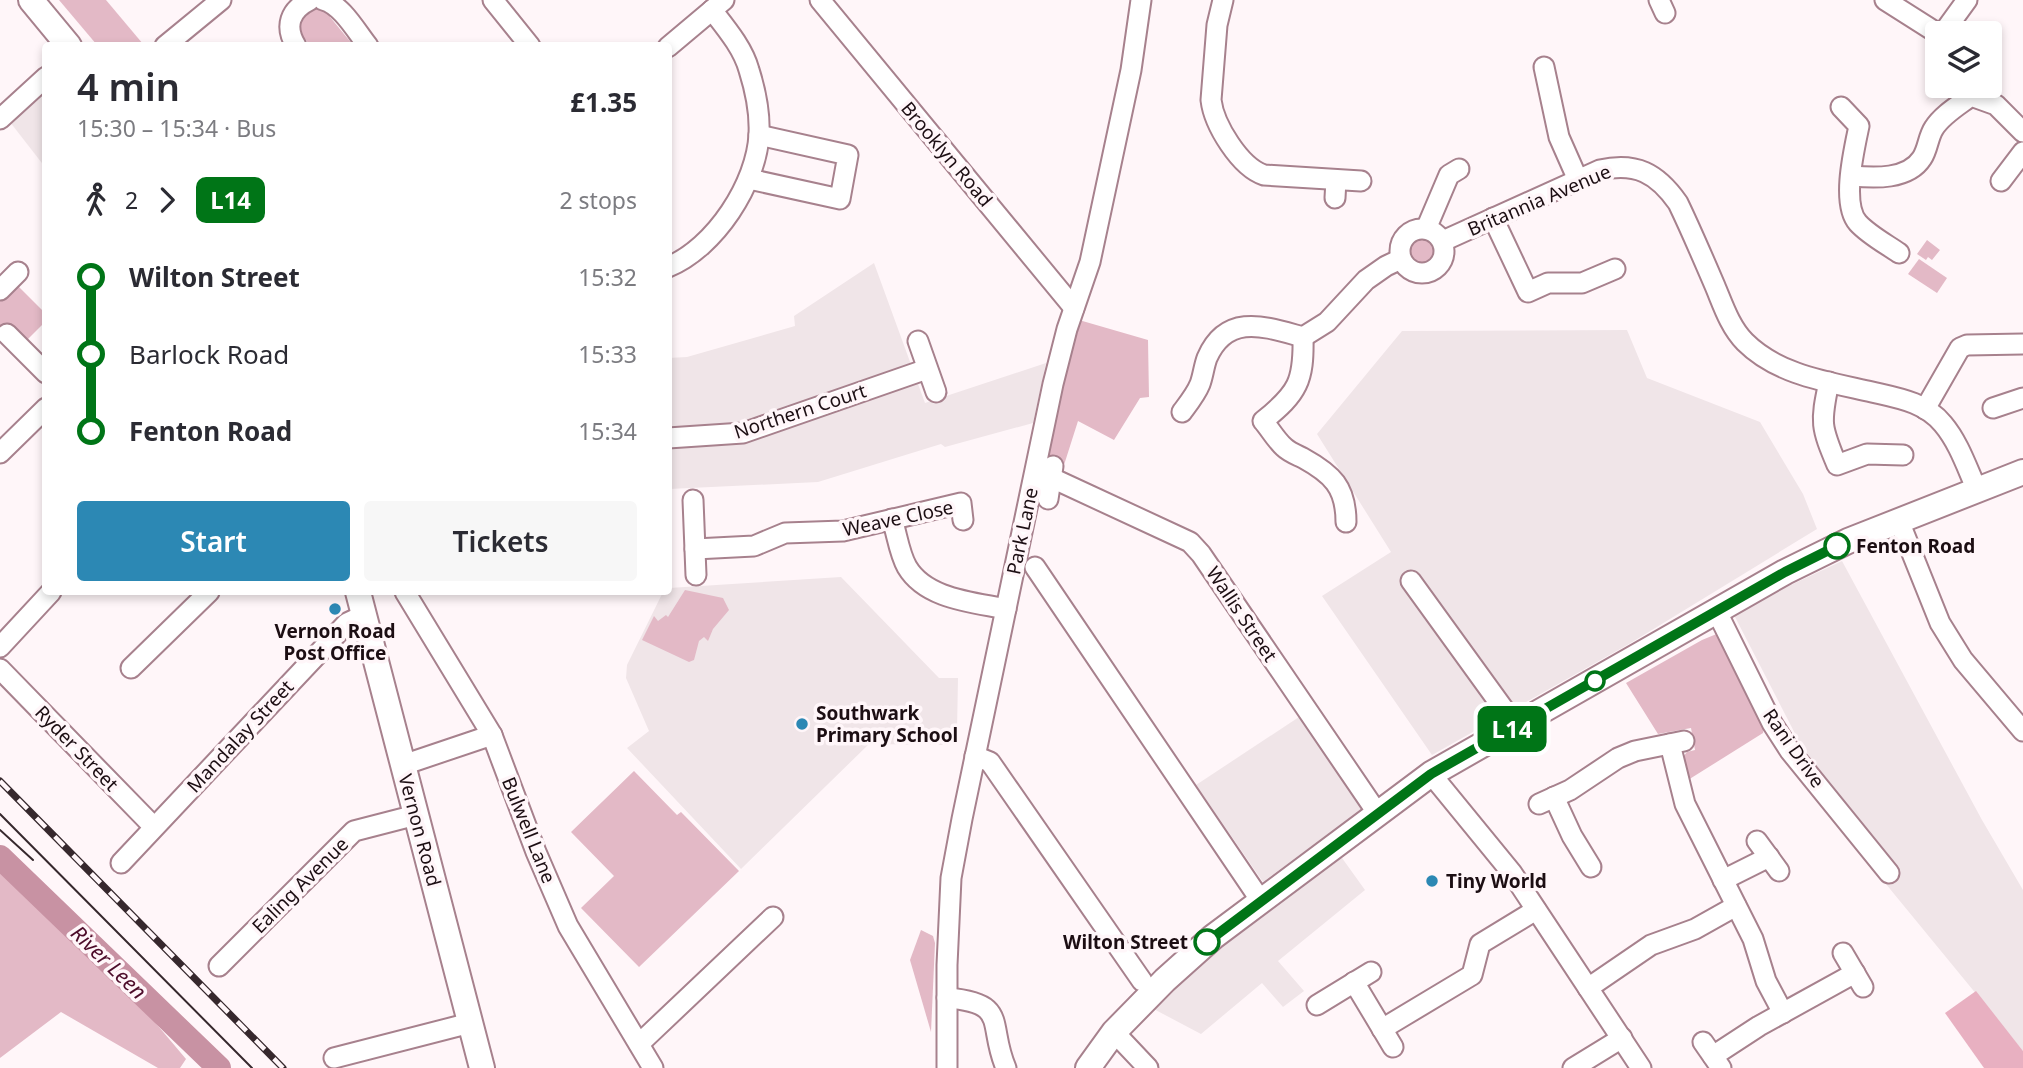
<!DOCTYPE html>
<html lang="en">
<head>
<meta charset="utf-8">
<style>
  body { margin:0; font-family:"Noto Sans",sans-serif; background:#f7f7f7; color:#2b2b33; height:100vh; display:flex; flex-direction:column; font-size:26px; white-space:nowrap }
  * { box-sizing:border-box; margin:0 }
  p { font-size:23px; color:#7c7c81 }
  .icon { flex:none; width:38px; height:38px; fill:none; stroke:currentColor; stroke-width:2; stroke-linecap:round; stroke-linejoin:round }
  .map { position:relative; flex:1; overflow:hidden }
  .side { position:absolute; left:42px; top:42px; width:630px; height:553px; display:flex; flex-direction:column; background:#fff; border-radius:7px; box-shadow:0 4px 10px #0003 }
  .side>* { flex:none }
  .badge { padding:0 14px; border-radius:10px; font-size:24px; line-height:46px }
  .buttons { position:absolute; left:1925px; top:21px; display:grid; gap:14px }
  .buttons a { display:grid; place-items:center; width:77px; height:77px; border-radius:7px; background:#fff; box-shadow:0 4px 10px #0003; font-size:35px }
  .map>.badge { position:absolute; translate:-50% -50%; box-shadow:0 0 0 4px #fff }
  .legs { display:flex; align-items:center; gap:10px; height:77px; padding:0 35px; font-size:23px }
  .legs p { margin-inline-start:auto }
  .headline { display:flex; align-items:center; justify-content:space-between; height:119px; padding:0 35px }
  h1 { font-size:38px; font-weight:600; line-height:52px }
  .button { display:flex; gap:14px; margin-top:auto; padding:14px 35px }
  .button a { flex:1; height:80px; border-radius:7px; background:#2c88b4; color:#fff; font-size:28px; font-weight:600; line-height:80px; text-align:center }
  .button a+a { background:#f7f7f7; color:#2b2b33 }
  ul { padding:0 35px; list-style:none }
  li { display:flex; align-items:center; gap:24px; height:77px; font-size:26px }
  li i { display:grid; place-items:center; width:10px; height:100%; margin:0 9px; background:currentColor }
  li i::after { content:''; width:18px; height:18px; margin:-9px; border:5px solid; border-radius:50%; background:#fff }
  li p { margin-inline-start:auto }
  li:first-child i { background:linear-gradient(#0000 50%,currentColor 0) }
  li:last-child i { background:linear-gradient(currentColor 50%,#0000 0) }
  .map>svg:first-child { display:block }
</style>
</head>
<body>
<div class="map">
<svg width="2023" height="1068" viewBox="0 0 2023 1068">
  <rect width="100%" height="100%" fill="#fff6f9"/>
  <g fill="#f0e5e8">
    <path d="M45,90V167L10,122Z"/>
    <path d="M874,263L925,403L1046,363L1033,423L945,447L941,444L818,482L669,489L668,358L687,357L795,326L794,316Z"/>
    <path d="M1627,330L1647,378L1760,422L1803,494L1817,529L1629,644L1432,755L1322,596L1391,552L1317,434L1402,331Z"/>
    <path d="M1842,561L1982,820L2023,890V1051L1881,878L1899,867L1804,751L1734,615L1761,599Z"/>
    <path d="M841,577L939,678H958L957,731H949V745L869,744L741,869L627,748L649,731L626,678L627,665L663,592H668L669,588Z"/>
    <path d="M1299,717L1362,809L1263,882L1196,785Z"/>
    <path d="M1337,851L1365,890L1278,961L1304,991L1283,1007L1262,983L1201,1034L1148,1006Z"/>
  </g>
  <g fill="#e3b9c6">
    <path d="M59,0H106L143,44L97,45Z"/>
    <path d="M317,7L330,12V17L353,45H310L304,38L300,37L298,20L311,8Z"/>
    <circle cx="1422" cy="251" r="15"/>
    <path d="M1927,240L1940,250L1932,260L1928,257L1926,260L1917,254Z"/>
    <path d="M1919,259L1947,278L1937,293L1908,274Z"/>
    <path d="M17,285L45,313V322L24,343L0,334V301Z"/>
    <path d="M1079,320L1148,340L1149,397L1140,398L1114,440L1078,421L1064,465L1048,459L1059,383Z"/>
    <path d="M685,590L723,598L729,610L713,629L708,641L704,637L699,641L694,660L689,662L642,640L654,616L658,621L666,615L668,617Z"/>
    <path d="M1719,633L1764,728L1763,733L1688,780L1683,757L1687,752L1695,750L1691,728L1658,734L1626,683L1702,640Z"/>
    <path d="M634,771L677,815L681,812L739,871L639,967L581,908L614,876L571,832Z"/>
    <path d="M0,853L104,962L186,1059L180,1068H158L61,1012L0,1058Z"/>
    <path d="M921,930L933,936L935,943L931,1032L910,960Z"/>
  </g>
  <path fill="#e8b0c1" d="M1976,991L2023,1051V1068H1984L1945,1013Z"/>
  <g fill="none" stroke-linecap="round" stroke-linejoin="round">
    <path stroke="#c892a3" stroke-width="24" d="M0,857L219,1068"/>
    <defs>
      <g id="minor">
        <path d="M323,0C342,5 356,31 368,46"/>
        <path d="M493,0L530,46"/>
        <path d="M820,0L1074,308"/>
        <path d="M1223,0L1217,25L1211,100C1214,125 1240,167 1264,175L1361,181"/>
        <path d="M1659,0L1665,13"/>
        <path d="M1885,0L1937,33"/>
        <path d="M1943,33L1967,0"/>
        <path d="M165,46L221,0"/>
        <path d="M296,46C284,26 290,10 310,0"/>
        <path d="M668,47L724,0"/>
        <path d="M1544,67L1559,137L1578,180"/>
        <path d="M1841,107L1859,126C1854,150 1841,204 1858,223C1869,235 1886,244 1899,253"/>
        <path d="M0,119L46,77"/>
        <path d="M1852,176C1874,178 1908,180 1922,158C1928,149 1928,137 1934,128C1942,115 1959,105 1971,96L1996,105L2023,132"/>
        <path d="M749,179L840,199L848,155L759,135"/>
        <path d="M2001,181L2023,152"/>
        <path d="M1335,198L1336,180"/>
        <path d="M1493,218L1528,292L1548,283H1582L1615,269"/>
        <circle cx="1422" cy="251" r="22"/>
        <path d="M1426,229L1449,175L1459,169"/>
        <path d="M1443,241L1600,170C1636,162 1657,173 1678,203C1691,230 1703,258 1715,286C1723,305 1730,327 1745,342C1778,375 1828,382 1872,392C1898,398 1925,402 1943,424C1959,443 1967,468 1977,490"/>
        <path d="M668,267C715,248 757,183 759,134C760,113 755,89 749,70C743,48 726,28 712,10"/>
        <path d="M0,290L18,272"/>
        <path d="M7,334L46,373"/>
        <path d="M1303,337C1304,381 1298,393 1263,421C1270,429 1276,440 1284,447C1289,452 1297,455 1303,458C1332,474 1346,487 1346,522"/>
        <path d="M918,341L936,392"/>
        <path d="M1829,382C1820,423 1821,427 1837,465L1867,454L1903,455"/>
        <path d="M1993,408L2023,398"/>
        <path d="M1925,409L1960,348L1967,345L2023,344"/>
        <path d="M1182,412C1188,404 1196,394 1200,384C1203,376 1204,366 1207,358C1227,312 1266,327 1303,337L1327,322L1366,280L1386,266L1401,259"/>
        <path d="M668,438L743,433L927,369"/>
        <path d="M0,453L46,408"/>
        <path d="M1052,478L1190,542L1201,554L1378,814"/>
        <path d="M1048,499L1053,466"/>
        <path d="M693,500L696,575"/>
        <path d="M892,519C897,534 899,553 907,567C926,599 972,602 1006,609"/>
        <path d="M1899,521L1940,623L1963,660L2023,731"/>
        <path d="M695,549L754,546L785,533L843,531L961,503L963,520"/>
        <path d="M1035,567L1261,901"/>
        <path d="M1411,581L1516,726"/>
        <path d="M405,592L492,735L536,852L568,926L653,1068"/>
        <path d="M1717,612L1772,723L1790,751L1889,873"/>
        <path d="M0,647L51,592"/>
        <path d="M131,668L209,592"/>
        <path d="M0,669L154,827"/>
        <path d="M1670,744L1685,804L1753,939L1766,981L1783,1013"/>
        <path d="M975,756L990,762L1142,981"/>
        <path d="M403,765L492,735"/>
        <path d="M1431,774L1512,873L1641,1068"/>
        <path d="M1554,797L1572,836L1591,867"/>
        <path d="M1539,804L1570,790L1618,758L1635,751L1684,741"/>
        <path d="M1757,841L1779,871"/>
        <path d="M121,863L347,623L364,615"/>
        <path d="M1723,880L1769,857"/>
        <path d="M1843,953L1863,987"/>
        <path d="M219,966L354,831L416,815"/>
        <path d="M1354,982L1393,1047"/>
        <path d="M1588,988L1651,945L1695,929L1736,906"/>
        <path d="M947,998C1010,1003 987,1024 1006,1068"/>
        <path d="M1317,1005L1371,972"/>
        <path d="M1382,1029L1472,975L1480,944L1536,910"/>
        <path d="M1114,1032L1148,1068"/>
        <path d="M1703,1042L1721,1068"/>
        <path d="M639,1044L773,917"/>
        <path d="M1713,1056L1759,1026L1855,973"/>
        <path d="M334,1058L470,1023"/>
        <path d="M947,1068V965L951,878L962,819L1053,384L1067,329L1090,262L1131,70L1141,0"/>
        <path d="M1573,1068L1622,1038"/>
      </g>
      <g id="major">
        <path d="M31,0L69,46"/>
        <path d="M358,592L482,1068"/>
        <path d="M1088,1068L1114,1032L1165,980L1213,937L1431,774L1785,572L1848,541L2023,472"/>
      </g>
    </defs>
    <use href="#minor" stroke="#a7818d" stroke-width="23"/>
    <use href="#major" stroke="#a7818d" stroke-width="28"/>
    <use href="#minor" stroke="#fff" stroke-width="19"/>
    <use href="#major" stroke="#fff" stroke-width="24"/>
    <g stroke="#36282d" stroke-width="2">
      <path d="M0,814L252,1068"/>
      <path d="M0,830L33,860"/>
    </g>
    <defs>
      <path id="rail" d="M0,781L283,1068"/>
    </defs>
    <use href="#rail" stroke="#36282d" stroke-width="7"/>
    <use href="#rail" stroke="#fff6f9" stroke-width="4.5" stroke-dasharray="13" stroke-linecap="butt"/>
  </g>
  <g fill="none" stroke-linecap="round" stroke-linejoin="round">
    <defs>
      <path id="line-1" d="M1207,942L1431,774L1785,572L1837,546"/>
    </defs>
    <use href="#line-1" stroke="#fff" stroke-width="16"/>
    <use href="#line-1" stroke="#007517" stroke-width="10"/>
  </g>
  <g fill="#fff" stroke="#007517" stroke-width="3.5">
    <circle cx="1837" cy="546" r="12"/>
    <circle cx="1595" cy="681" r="9"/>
    <circle cx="1207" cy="942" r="12"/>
  </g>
  <g fill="#2c88b4" stroke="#fff6f9" stroke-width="2.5">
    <circle cx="335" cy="609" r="7"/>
    <circle cx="802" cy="724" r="7"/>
    <circle cx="1432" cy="881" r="7"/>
  </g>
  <g text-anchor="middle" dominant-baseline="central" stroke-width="7" stroke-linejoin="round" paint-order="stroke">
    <g font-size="19" fill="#1c0e13" stroke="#fff6f9">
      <text transform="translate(947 154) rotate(50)">Brooklyn Road</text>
      <text transform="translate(1539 200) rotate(-23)">Britannia Avenue</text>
      <text transform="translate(800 411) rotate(-18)">Northern Court</text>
      <text transform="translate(898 518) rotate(-12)">Weave Close</text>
      <text transform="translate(1022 531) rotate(-78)">Park Lane</text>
      <text transform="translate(1242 614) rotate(56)">Wallis Street</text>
      <text transform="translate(240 736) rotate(-47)">Mandalay Street</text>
      <text transform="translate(77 748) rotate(46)">Ryder Street</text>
      <text transform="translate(1794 748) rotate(55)">Rani Drive</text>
      <text transform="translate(420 830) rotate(75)">Vernon Road</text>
      <text transform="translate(529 830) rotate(68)">Bulwell Lane</text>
      <text transform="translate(300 885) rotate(-45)">Ealing Avenue</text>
    </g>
    <g font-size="19" font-weight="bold" fill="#1c0e13" stroke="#fff6f9" text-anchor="start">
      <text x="1856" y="546">Fenton Road</text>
      <text x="1188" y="942" text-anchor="end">Wilton Street</text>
    </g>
    <g font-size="19" font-weight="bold" fill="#1c0e13" stroke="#fff6f9" text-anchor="start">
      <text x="335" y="631" text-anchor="middle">Vernon Road<tspan x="335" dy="22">Post Office</tspan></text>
      <text x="816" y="713">Southwark<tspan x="816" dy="22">Primary School</tspan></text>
      <text x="1446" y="881">Tiny World</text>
    </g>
    <g font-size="21" font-style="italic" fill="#4d0c2a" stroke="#fff6f9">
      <text transform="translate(109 962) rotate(44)">River Leen</text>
    </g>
  </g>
</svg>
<div class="buttons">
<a><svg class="icon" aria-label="layers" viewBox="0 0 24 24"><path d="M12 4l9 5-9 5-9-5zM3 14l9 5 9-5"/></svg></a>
</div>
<b class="badge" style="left:1512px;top:729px;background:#007517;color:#fff">L14</b>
<section class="side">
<div class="headline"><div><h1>4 min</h1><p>15:30 – 15:34 · Bus</p></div><b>£1.35</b></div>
<div class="legs"><svg class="icon" aria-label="walk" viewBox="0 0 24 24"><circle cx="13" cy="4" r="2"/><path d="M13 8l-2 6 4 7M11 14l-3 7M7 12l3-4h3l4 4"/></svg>2<svg class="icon" aria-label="forward" viewBox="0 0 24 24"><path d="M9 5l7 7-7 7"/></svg><b class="badge" style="background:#007517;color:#fff">L14</b><p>2 stops</p></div>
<ul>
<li><i style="color:#007517"></i><b>Wilton Street</b><p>15:32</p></li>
<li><i style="color:#007517"></i><span>Barlock Road</span><p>15:33</p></li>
<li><i style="color:#007517"></i><b>Fenton Road</b><p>15:34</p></li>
</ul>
<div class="button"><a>Start</a><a>Tickets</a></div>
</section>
</div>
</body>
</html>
